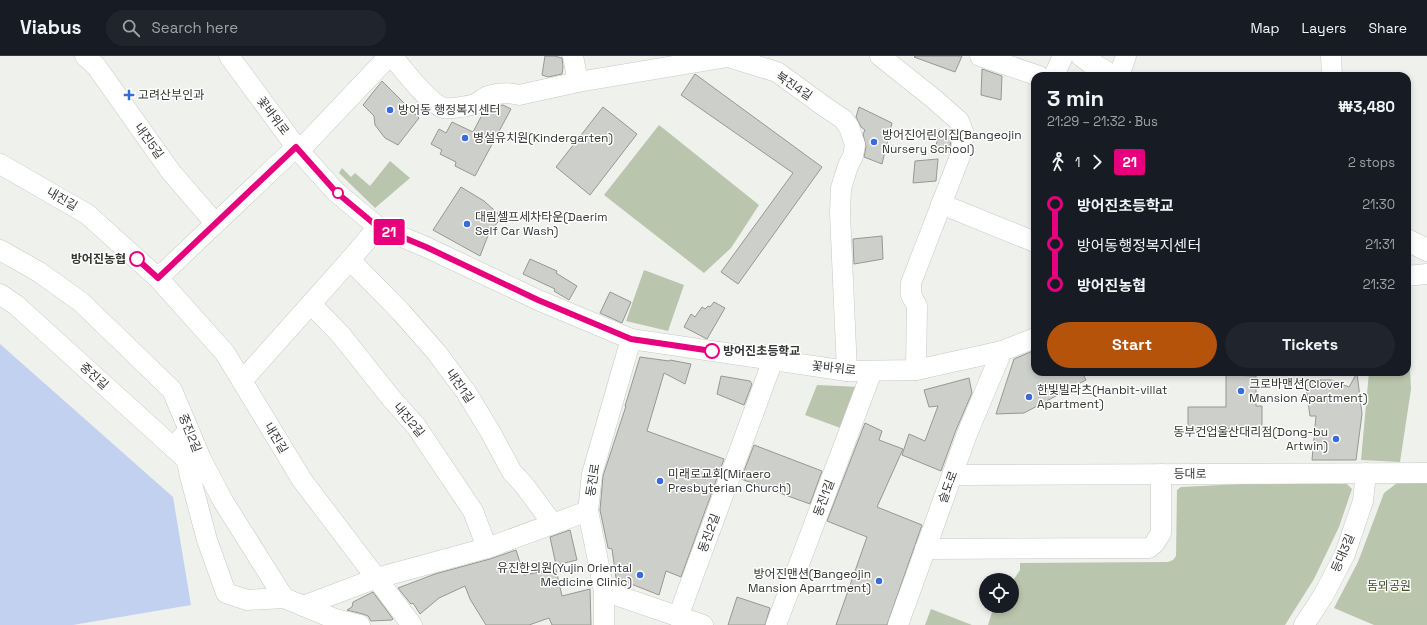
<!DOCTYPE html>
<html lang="en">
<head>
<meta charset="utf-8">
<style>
  body { margin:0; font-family:"Space Grotesk","Noto Sans KR",sans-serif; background:#20242c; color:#f1f3f6; height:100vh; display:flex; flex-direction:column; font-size:15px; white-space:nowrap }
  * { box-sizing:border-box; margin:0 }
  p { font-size:13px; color:#9ea1a6 }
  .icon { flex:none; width:22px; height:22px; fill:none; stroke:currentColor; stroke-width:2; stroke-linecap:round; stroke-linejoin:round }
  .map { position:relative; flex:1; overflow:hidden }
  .panel { position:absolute; left:1031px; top:16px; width:380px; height:304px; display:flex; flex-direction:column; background:#171b24; border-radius:12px; box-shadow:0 2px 6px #0003 }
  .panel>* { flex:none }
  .badge { padding:0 8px; border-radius:3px; font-size:14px; line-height:26px }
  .controls { position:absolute; left:979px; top:517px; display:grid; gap:8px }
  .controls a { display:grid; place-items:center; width:40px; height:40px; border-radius:50%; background:#171b24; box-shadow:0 2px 6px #0003; font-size:20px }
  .map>.badge { position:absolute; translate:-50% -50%; box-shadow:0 0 0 2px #fff }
  .legs { display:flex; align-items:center; gap:6px; height:44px; padding:0 16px; font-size:13px }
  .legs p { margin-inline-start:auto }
  .headline { display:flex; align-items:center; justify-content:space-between; height:68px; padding:0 16px }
  h1 { font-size:22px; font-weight:700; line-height:30px }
  .primary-button { display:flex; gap:8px; margin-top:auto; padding:8px 16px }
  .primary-button a { flex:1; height:46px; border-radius:24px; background:#b45309; color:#fff; font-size:16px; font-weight:700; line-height:46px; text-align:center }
  .primary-button a+a { background:#20242c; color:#f1f3f6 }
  ul { padding:0 16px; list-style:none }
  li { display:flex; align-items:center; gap:14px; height:40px; font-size:15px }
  li i { display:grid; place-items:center; width:6px; height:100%; margin:0 5px; background:currentColor }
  li i::after { content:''; width:10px; height:10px; margin:-5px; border:3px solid; border-radius:50%; background:#171b24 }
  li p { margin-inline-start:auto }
  li:first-child i { background:linear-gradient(#0000 50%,currentColor 0) }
  li:last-child i { background:linear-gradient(currentColor 50%,#0000 0) }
  header { display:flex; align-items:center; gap:24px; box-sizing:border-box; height:56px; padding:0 20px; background:#171b24; border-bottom:1px solid #363941 }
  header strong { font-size:19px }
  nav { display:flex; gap:22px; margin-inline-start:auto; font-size:14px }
  .search { width:280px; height:36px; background:#20242c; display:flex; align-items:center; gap:10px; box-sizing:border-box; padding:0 14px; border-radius:22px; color:#9ea1a6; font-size:15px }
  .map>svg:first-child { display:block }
</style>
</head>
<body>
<header>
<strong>Viabus</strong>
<div class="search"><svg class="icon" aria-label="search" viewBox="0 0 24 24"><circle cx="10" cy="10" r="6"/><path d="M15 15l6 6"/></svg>Search here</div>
<nav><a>Map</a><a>Layers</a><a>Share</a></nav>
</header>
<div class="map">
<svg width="1427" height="569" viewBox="0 0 1427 569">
  <rect width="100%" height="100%" fill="#eef1ec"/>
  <g fill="#b9c6ad">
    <path d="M659,69L759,149L731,192L704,217L604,139Z"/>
    <path d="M390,105L410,122L375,152L339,117L342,112L351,121L355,117L370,130Z"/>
    <path d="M644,214L684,229L668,275L626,265Z"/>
    <path d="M1407,256L1411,333L1400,406L1361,404L1369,316H1407Z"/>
    <path d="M817,329L860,331L846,374L805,359Z"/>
    <path d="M1401,424H1427V569H1374L1334,552L1358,506L1384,437Z"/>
    <path d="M1282,426H1345L1352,433L1339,471L1314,523L1285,569H988L993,553L999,558L1001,550H1012V526L1020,514V507L1168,506L1173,504L1176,500L1177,434L1181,431Z"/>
    <path d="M931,553L972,569H925Z"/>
  </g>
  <path fill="#c2d1ef" d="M0,288L173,441L191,549L73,569H0Z"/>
  <g fill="#cdcfca" stroke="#969893">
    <path d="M545,0H554L562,2L563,11L562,18L548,21L542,19Z"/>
    <path d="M915,0H962L955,16L914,1Z"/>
    <path d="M982,13L1002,20L1001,44L981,39Z"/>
    <path d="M695,18L822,111L738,228L721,216L793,117L681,39Z"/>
    <path d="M382,25L419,62L398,89L385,82L375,69L374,60L363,49Z"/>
    <path d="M503,49L511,53L475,120L455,110L456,106L440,98L442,94L431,88L439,73L446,77L452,66L473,76L483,57L492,51Z"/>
    <path d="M603,51L637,78L590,139L556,111Z"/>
    <path d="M859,51L892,67L882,108L864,101L866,91L863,78L865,74L861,71L856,61Z"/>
    <path d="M939,73L951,76L952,79L949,96H935Z"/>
    <path d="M938,103L936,125L913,127L915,105Z"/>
    <path d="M461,131L484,145L502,161L489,177L480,200L433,174Z"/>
    <path d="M882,180L883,203L854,208L853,183Z"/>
    <path d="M530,203L557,215L556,217L577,230L569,244L554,235L555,233L523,218Z"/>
    <path d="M610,236L631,246L622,267L600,257Z"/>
    <path d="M714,246L725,252L707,283L684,271L691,258L695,261L702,251L705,253L708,250L710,251Z"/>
    <path d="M1035,294V316H1082L1086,324L1024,357L996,358L1014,303Z"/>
    <path d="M640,301L669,305L670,304L691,308L685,328L664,317L647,375L724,403L681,521L666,515L659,539L616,522L612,493L608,492L600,454L603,420L626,350H625Z"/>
    <path d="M1357,317L1362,358L1356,404H1312L1316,360H1310L1305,324H1331L1349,331Z"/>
    <path d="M1226,319L1256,320V350H1262V373H1188V351H1226Z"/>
    <path d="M721,320L750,325L752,328L744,349L717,338Z"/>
    <path d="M969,322L972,337L956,374L941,415L902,399L909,378L925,385L938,350L929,351L924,334Z"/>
    <path d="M865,367L882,375L879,384L903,393L877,451L922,469L887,569H836L867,481L827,465Z"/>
    <path d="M754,389L822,415L810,448L741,423Z"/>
    <path d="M570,474L577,504L556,509L550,481Z"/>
    <path d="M516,494L524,519L556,513L562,540L590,533L591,569H552L549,562L529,569H486L470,543L465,530L439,542L420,558L413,547L411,548L398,532L435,518L490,503Z"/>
    <path d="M373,536L393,563L392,564L371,565L368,560L363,558L347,554L352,551L353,546Z"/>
    <path d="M737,541L770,552L765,569H728Z"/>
  </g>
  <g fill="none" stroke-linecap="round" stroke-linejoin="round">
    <defs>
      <g id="minor">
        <path d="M85,0L96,10L171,116L215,167"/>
        <path d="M229,0L299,95L336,136L378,171L426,191L538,244L631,283L847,315L916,314L1002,295L1035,282"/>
        <path d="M392,0C403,13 429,48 444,52C451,53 469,50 475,48C480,46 483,42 488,40C498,37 509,36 519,39L578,26L728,1L777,16L825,51L843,63L849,71L855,89L853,100L848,110L841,132L840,157L847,315"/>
        <path d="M573,0L578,26"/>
        <path d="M880,0L934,43L959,65L964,78L960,100L911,227V239L917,250L916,314"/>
        <path d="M980,0L1039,20"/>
        <path d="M1331,0L1332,20"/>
        <path d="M1054,20L1063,0"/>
        <path d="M1119,20L1126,0"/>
        <path d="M299,95L389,0"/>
        <path d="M0,108L87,158L158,222L225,297L302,424L412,569"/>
        <path d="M941,148L1035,186"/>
        <path d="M0,194L39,216L81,246L172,334L201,403L223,445L284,542L335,563L360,569"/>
        <path d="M350,204L401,256L437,297L466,336L491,377L512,416L524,429L553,468"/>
        <path d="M1407,220L1427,218"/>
        <path d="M158,222L296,91"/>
        <path d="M0,238L16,249L187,404"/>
        <path d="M311,248L341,279L391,342L416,370L473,455L487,492"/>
        <path d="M242,325L350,204L378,171"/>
        <path d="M182,381L190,420L207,484L226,537L247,544L284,542"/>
        <path d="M952,419L1427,417"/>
        <path d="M925,493L1149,492L1154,488L1161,477V418"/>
        <path d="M604,535L703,569"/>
        <path d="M303,550L377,522L487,492L588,455"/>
        <path d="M678,561L773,304"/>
        <path d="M604,569V535L588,455L592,418L631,283"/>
        <path d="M776,569L872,315"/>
        <path d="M898,569L967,378L1002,295"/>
        <path d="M1304,569L1323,540L1345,498L1363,445L1366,417"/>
      </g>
      <g id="major">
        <path d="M1082,0L1097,11L1112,20"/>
        <path d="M1407,184L1427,194"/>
      </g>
    </defs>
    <use href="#minor" stroke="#c7c9c4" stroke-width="21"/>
    <use href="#major" stroke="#c7c9c4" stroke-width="23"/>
    <use href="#minor" stroke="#fff" stroke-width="20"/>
    <use href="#major" stroke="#fff" stroke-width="22"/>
  </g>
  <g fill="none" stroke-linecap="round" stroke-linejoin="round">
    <defs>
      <path id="line-1" d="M137,203L158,222L296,91L336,136L378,171L426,191L538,244L631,283L712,295"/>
    </defs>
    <use href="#line-1" stroke="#fff" stroke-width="9"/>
    <use href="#line-1" stroke="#e6007e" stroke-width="6"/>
  </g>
  <g fill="#386cdb" stroke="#fff" stroke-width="1.5">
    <path d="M127 33h4v4h4v4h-4v4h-4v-4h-4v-4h4z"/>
    <circle cx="390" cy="54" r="4"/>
    <circle cx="465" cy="82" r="4"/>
    <circle cx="874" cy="86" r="4"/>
    <circle cx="467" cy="168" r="4"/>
    <circle cx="1241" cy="335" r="4"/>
    <circle cx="1029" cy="341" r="4"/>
    <circle cx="1336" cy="383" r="4"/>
    <circle cx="660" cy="425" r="4"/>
    <circle cx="640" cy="519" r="4"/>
    <circle cx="879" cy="525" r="4"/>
  </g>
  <g fill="#fff" stroke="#e6007e" stroke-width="2">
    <circle cx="338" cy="137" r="5"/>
    <circle cx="137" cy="203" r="7"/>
    <circle cx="712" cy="295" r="7"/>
  </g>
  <g text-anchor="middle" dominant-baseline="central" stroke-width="3" stroke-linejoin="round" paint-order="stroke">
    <g font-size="12" fill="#363734" stroke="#fff">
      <text transform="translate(794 30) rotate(34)">북진4길</text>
      <text transform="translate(273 60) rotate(53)">꽃바위로</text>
      <text transform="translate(149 85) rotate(54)">내진5길</text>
      <text transform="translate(62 143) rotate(30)">내진길</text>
      <text transform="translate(834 312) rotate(6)">꽃바위로</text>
      <text transform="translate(94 320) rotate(42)">중진길</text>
      <text transform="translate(460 330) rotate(55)">내진1길</text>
      <text transform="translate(409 364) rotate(50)">내진2길</text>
      <text transform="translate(190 377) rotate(68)">중진2길</text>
      <text transform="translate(276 382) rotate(59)">내진길</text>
      <text x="1190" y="418">등대로</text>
      <text transform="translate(593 424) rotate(-81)">동진로</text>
      <text transform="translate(948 431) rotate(-70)">슬도로</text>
      <text transform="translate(824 442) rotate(-69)">동진1길</text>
      <text transform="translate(709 477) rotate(-70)">동진2길</text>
      <text transform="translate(1343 497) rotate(-67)">등대3길</text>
    </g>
    <g font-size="12" fill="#363734" stroke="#fff" text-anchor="start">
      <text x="138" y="39">고려산부인과</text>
      <text x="398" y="54">방어동 행정복지센터</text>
      <text x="882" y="79">방어진어린이집(Bangeojin<tspan x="882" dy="14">Nursery School)</tspan></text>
      <text x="473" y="82">병설유치원(Kindergarten)</text>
      <text x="475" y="161">대림셀프세차타운(Daerim<tspan x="475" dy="14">Self Car Wash)</tspan></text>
      <text x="1249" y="328">크로바맨션(Clover<tspan x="1249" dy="14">Mansion Apartment)</tspan></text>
      <text x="1037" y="334">한빛빌라츠(Hanbit-villat<tspan x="1037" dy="14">Apartment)</tspan></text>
      <text x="1328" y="376" text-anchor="end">동부건업울산대리점(Dong-bu<tspan x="1328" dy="14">Artwin)</tspan></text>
      <text x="668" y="418">미래로교회(Miraero<tspan x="668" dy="14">Presbyterian Church)</tspan></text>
      <text x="632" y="512" text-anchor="end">유진한의원(Yujin Oriental<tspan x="632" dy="14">Medicine Clinic)</tspan></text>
      <text x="871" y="518" text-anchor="end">방어진맨션(Bangeojin<tspan x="871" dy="14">Mansion Aparrtment)</tspan></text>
    </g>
    <g font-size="12" font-weight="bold" fill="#363734" stroke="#fff" text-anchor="end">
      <text x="126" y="203">방어진농협</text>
      <text x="723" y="295" text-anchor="start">방어진초등학교</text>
    </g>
    <g font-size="12" fill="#3c5022" stroke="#fff">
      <text x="1389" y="530">돔뫼공원</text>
    </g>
  </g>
</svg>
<div class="controls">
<a><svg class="icon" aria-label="locate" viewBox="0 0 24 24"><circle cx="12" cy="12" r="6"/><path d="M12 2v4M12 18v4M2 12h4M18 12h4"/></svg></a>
</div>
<b class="badge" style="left:389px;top:176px;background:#e6007e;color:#fff">21</b>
<section class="panel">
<div class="headline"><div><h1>3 min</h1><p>21:29 – 21:32 · Bus</p></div><b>₩3,480</b></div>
<div class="legs"><svg class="icon" aria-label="walk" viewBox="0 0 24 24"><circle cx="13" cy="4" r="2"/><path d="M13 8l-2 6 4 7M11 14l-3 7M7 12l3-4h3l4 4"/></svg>1<svg class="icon" aria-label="forward" viewBox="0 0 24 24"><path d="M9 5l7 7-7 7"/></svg><b class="badge" style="background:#e6007e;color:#fff">21</b><p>2 stops</p></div>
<ul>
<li><i style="color:#e6007e"></i><b>방어진초등학교</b><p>21:30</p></li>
<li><i style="color:#e6007e"></i><span>방어동행정복지센터</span><p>21:31</p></li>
<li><i style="color:#e6007e"></i><b>방어진농협</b><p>21:32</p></li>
</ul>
<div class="primary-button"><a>Start</a><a>Tickets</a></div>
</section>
</div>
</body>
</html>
